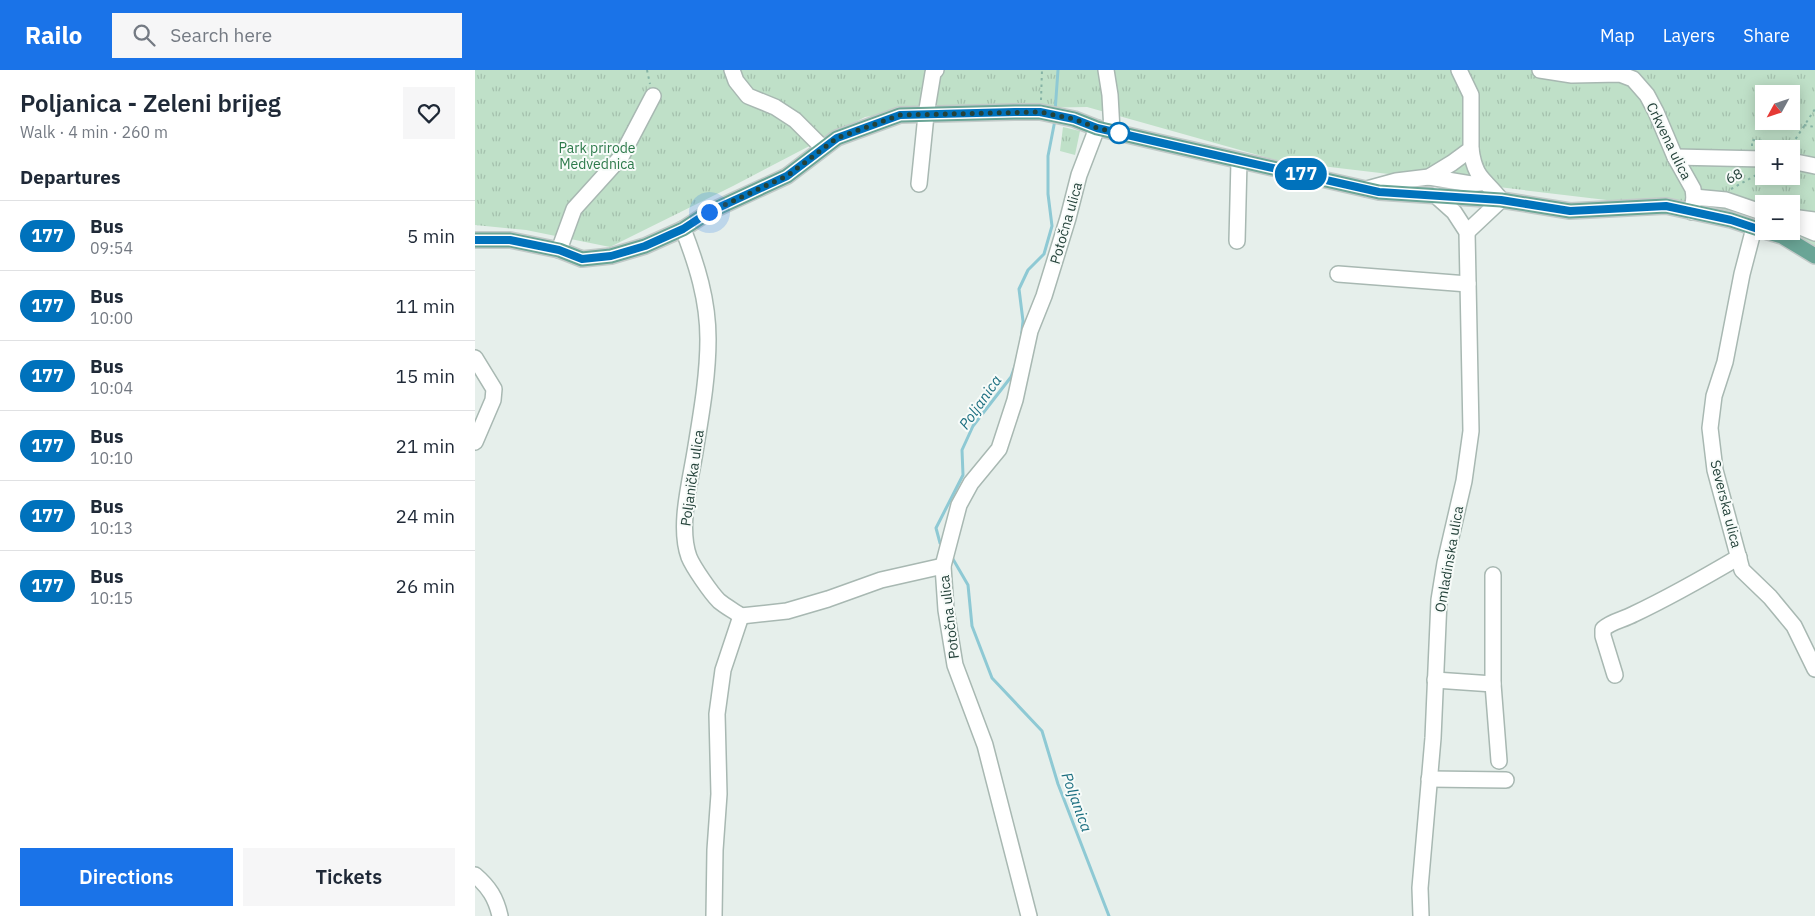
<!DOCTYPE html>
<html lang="en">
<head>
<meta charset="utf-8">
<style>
  body { margin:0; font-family:"IBM Plex Sans",sans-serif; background:#f6f6f7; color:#1f2937; height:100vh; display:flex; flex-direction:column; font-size:19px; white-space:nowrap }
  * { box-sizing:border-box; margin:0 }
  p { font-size:16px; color:#747a83 }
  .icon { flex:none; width:28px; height:28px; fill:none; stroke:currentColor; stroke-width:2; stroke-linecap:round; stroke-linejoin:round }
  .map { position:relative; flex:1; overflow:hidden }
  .panel { display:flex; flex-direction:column; background:#fff; width:475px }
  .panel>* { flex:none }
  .badge { padding:0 10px; border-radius:16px; font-size:18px; line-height:32px }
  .needle { width:32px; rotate:230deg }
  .fabs { position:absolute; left:1280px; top:15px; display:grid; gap:10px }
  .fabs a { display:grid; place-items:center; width:45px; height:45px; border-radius:0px; background:#fff; box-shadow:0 2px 12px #0003; font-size:25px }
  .you { position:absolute; width:25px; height:25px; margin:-12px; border:4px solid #fff; border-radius:50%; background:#1a73e8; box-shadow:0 0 0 8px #1a73e833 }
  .map>.badge { position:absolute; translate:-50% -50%; box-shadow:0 0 0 2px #fff }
  h2 { padding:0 20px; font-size:19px; line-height:45px }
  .round { display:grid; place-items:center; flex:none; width:52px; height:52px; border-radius:0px; background:#f6f6f7 }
  .head { display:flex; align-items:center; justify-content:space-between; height:85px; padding:0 20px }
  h1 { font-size:24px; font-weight:600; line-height:38px }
  .button { display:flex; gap:10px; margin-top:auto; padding:10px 20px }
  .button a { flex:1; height:58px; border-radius:0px; background:#1a73e8; color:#fff; font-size:20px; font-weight:600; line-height:58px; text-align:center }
  .button a+a { background:#f6f6f7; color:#1f2937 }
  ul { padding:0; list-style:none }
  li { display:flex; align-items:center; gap:15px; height:70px; padding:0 20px; border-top:1px solid #e0e1e3 }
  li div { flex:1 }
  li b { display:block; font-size:19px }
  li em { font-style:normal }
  li .badge { min-width:55px; font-weight:700; text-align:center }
  header { display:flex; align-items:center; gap:30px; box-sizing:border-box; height:70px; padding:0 25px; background:#1a73e8; color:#fff }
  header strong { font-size:24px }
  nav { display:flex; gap:28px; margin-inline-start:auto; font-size:18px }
  .search { width:350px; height:45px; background:#f6f6f7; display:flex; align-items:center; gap:12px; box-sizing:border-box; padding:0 18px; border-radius:0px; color:#747a83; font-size:19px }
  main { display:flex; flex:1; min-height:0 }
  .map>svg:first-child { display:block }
</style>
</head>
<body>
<header>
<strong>Railo</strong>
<div class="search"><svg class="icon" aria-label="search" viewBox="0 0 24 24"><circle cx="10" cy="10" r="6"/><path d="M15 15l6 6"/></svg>Search here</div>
<nav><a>Map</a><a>Layers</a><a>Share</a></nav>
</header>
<main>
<section class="panel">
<div class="head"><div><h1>Poljanica - Zeleni brijeg</h1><p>Walk · 4 min · 260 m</p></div><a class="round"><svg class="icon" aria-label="heart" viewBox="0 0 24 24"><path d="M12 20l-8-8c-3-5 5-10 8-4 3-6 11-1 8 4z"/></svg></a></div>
<h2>Departures</h2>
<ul>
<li><span class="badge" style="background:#0072bc;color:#fff">177</span><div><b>Bus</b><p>09:54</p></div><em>5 min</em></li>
<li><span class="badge" style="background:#0072bc;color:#fff">177</span><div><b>Bus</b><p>10:00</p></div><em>11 min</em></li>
<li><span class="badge" style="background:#0072bc;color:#fff">177</span><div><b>Bus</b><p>10:04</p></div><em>15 min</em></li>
<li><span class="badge" style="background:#0072bc;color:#fff">177</span><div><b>Bus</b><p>10:10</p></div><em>21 min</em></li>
<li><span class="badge" style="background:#0072bc;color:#fff">177</span><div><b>Bus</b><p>10:13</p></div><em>24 min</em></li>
<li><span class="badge" style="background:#0072bc;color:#fff">177</span><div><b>Bus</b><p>10:15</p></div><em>26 min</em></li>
</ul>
<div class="button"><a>Directions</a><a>Tickets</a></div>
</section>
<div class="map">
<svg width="1340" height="846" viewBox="0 0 1340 846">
  <defs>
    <pattern id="park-tufts" width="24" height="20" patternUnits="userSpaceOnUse" patternTransform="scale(1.25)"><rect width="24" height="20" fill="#bfe0c8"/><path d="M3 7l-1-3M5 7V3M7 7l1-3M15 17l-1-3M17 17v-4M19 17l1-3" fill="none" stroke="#a4c1ad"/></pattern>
  </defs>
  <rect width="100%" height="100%" fill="#e6efeb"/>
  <g fill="url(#park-tufts)" fill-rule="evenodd">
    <path d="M0,0H1340V181L1302,161H1316V134H1289V154L1275,147L804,91L612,37L437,40L390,47L258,116L135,177L51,160L0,155ZM1289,24H1316V51H1289ZM1289,79H1316V106H1289Z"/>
    <path d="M588,57L605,61L600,85L585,81Z"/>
  </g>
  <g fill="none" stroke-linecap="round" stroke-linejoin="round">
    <g stroke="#8ec9d4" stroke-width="3">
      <path d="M580,42L583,0"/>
      <path d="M546,271L548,251L544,219L553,200L569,184L577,156L573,124V86L580,50"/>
      <path d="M468,475L465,473L461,458L488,405L487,380L498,356L536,307L540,296"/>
      <path d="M475,484L493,515L497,556L517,608L567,661L583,714L634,846"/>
    </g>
    <defs>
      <g id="minor">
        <path d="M257,0L261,11L273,26L300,37L320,50L348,78"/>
        <path d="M631,0L635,25L637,61"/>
        <path d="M1065,0L1097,5L1145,4L1158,9L1172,25L1181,42L1200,87L1218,119L1219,127L1217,142"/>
        <path d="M1200,87L1289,89"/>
        <path d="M1316,91L1340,96"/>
        <path d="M954,107L996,114L1010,112"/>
        <path d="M444,114L451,45L458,3L461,0"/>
        <path d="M892,119L921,111L954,107L977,93L996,79V25L984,0"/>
        <path d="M1219,127L1251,130L1289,143"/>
        <path d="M1316,147L1340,150"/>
        <path d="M1316,153L1340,163"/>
        <path d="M1279,158L1267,204L1250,292L1239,326L1235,358L1240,400L1267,500L1295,527L1319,556L1340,599"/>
        <path d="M208,159C222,195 233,230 233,269C233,307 226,345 220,382C215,413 203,457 214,487C218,497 236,523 244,531C250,536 259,541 266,546"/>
        <path d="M992,162L1026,130C1009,108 1000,109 996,79"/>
        <path d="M762,171L764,91"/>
        <path d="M84,180L99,139L146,87L178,26"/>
        <path d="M863,204L993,214"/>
        <path d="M0,288L19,319L18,330L0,372"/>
        <path d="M266,546L312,541L353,529L406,510L468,496"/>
        <path d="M1140,605L1128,566V559C1137,551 1148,550 1159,544C1195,527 1230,507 1264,487"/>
        <path d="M960,610L1018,614V505"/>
        <path d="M1018,614L1024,691"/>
        <path d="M954,709L1031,710"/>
        <path d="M0,805C14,817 21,828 25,846"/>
        <path d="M239,846L240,780L244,724L242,644L248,600L266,546"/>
        <path d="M554,846L510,675L480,595L471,540L468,496L484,435L496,413L524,379L540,330L555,261L569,226L593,148L604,105L622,58"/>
        <path d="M946,846L945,818L958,668L964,530L970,493L989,411L996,361L992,162L979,142L960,125"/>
      </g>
      <g id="major">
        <path d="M1290,161L1307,166L1340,186"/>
        <path d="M0,170H35L84,180L107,189L136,186L170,176L208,159L234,142L312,106L362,68L425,45L539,42H565L599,49L622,58L687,73L904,122L1026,130L1095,141L1191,136L1256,150L1289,161"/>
      </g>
    </defs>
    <use href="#minor" stroke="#a8b8b2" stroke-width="18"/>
    <use href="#major" stroke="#c2cac8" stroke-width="18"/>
    <g stroke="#86b3a5" stroke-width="2" stroke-dasharray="2.5 4" stroke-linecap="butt">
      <path d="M172,0L175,14"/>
      <path d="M566,30L567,0"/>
      <path d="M1329,55L1340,57"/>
      <path d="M1277,76V70L1318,73L1340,39"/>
      <path d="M1256,119L1285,103"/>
    </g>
    <use href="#minor" stroke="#fff" stroke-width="15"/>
    <use href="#major" stroke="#6aa596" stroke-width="15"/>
  </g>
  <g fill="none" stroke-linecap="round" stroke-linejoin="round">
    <defs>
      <path id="line" d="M0,170H35L84,180L107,189L136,186L170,176L208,159L234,142L312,106L362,68L425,45L540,42H565L599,49L622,58L687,73L904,122L1026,130L1095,141L1191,136L1256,150L1289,161"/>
    </defs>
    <use href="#line" stroke="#fff" stroke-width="11"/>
    <use href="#line" stroke="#0072bc" stroke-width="8"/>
    <path stroke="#24423a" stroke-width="5" stroke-dasharray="0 9" d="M234,142L312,106L362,68L425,45L565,42L599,49L622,58L644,63"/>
  </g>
  <circle fill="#fff" stroke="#0072bc" stroke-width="2.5" cx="644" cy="63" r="10"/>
  <g text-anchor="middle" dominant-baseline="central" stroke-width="4" stroke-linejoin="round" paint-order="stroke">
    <g font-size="14" fill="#24423a" stroke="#f7fbf9">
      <text transform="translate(1194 71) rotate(64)">Crkvena ulica</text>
      <text transform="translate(1259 106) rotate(-27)">68</text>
      <text transform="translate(591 153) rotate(-74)">Potočna ulica</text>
      <text transform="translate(217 408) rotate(-82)">Poljanička ulica</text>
      <text transform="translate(1251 434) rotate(76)">Severska ulica</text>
      <text transform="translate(974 489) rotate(-80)">Omladinska ulica</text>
      <text transform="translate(474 547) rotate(-97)">Potočna ulica</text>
    </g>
    <g font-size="14" fill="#2d7a4b" stroke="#f7fbf9">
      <text x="122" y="78">Park prirode<tspan x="122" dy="16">Medvednica</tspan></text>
    </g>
    <g font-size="15" font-style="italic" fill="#1c6f80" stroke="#f7fbf9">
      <text transform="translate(505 332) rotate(-55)">Poljanica</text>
      <text transform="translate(602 732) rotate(70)">Poljanica</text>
    </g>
  </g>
</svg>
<div class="fabs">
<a><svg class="needle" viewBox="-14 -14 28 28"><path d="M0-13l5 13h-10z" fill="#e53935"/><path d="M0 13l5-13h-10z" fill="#747a83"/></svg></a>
<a>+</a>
<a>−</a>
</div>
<div class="you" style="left:234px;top:142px"></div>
<b class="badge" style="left:826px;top:104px;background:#0072bc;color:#fff">177</b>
</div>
</main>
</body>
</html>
